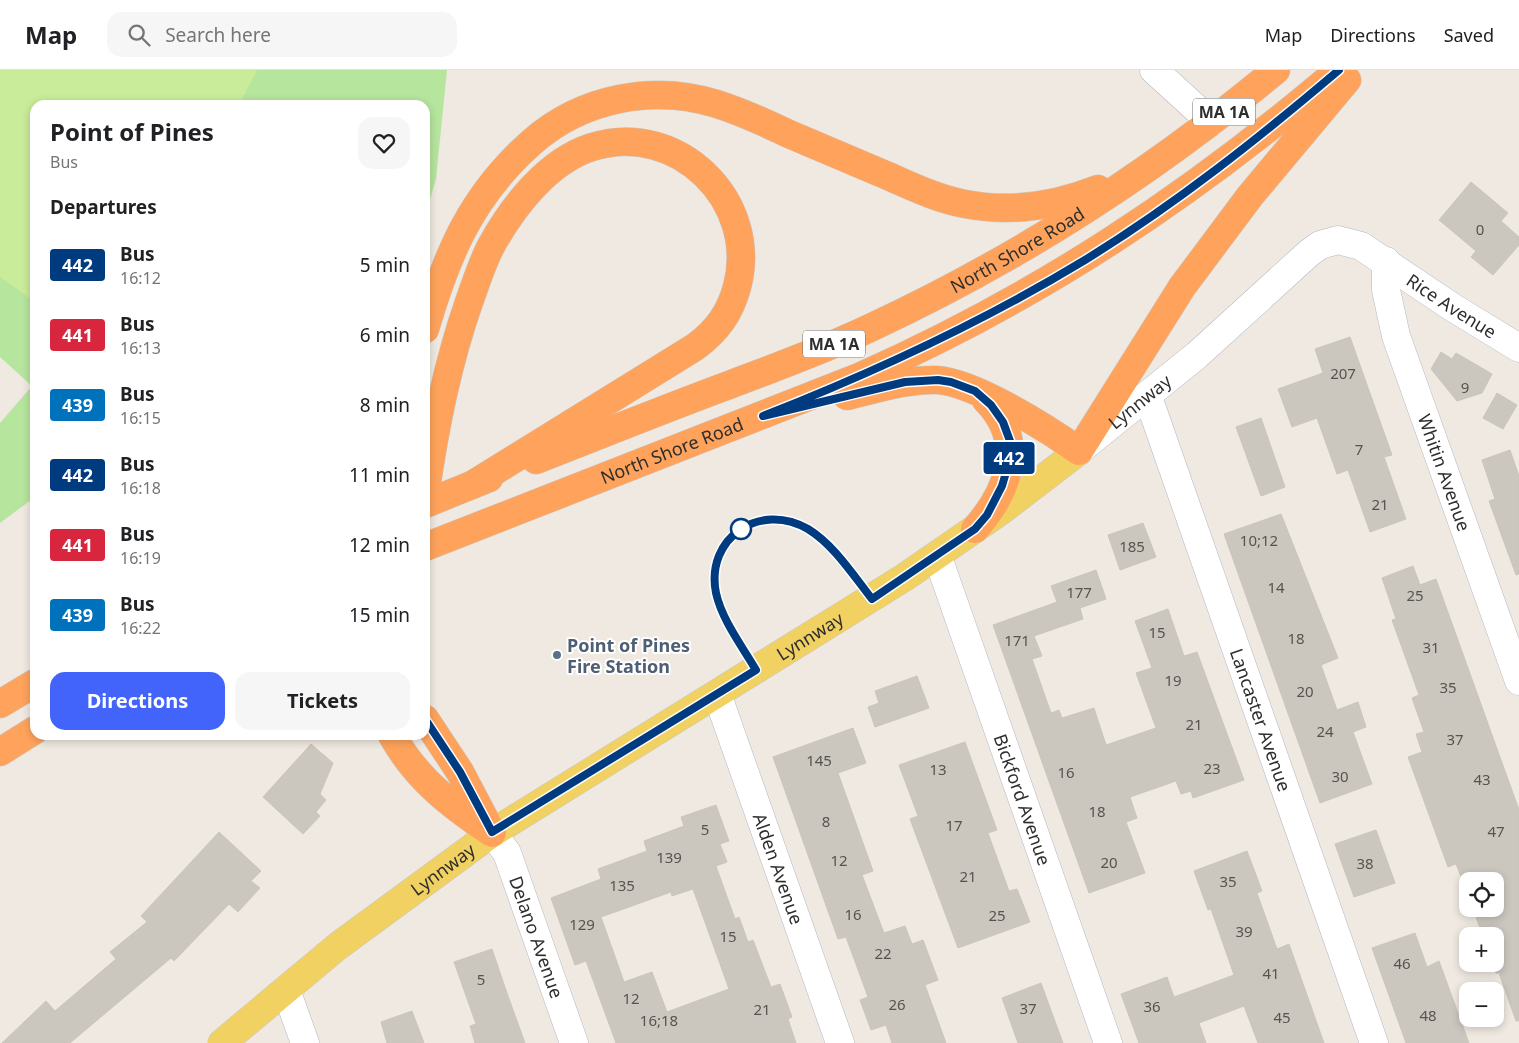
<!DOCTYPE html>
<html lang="en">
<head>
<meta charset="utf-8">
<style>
  body { margin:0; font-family:"Noto Sans",sans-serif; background:#f6f6f6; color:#202124; height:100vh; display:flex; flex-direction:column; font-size:19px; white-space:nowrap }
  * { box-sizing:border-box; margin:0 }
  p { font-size:16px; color:#757577 }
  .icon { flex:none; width:28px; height:28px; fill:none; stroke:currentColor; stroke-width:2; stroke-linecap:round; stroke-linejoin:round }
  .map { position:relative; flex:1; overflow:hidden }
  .drawer { position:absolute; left:30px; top:30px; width:400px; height:640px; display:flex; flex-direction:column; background:#fff; border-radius:15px; box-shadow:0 2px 8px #0003 }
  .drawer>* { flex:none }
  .badge { padding:0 10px; border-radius:4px; font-size:18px; line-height:32px }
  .fabs { position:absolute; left:1459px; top:802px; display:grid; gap:10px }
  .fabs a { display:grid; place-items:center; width:45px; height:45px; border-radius:10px; background:#fff; box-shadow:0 2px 8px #0003; font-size:25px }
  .map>.badge { position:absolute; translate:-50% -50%; box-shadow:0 0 0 2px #fff }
  h2 { padding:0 20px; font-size:19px; line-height:45px }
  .round { display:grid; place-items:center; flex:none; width:52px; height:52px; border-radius:15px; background:#f6f6f6 }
  .head { display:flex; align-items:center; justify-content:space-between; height:85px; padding:0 20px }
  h1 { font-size:24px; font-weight:700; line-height:38px }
  .primary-button { display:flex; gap:10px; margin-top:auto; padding:10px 20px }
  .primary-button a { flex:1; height:58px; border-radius:15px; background:#4264fb; color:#fff; font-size:20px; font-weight:700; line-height:58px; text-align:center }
  .primary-button a+a { background:#f6f6f6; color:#202124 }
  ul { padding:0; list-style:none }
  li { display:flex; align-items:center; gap:15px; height:70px; padding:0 20px }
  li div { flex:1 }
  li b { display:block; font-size:19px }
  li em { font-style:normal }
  li .badge { min-width:55px; font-weight:700; text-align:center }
  header { display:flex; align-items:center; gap:30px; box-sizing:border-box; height:70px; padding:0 25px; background:#fff; border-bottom:1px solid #e0e0e0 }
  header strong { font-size:24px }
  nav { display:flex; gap:28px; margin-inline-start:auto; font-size:18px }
  .search { width:350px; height:45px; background:#f6f6f6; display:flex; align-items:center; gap:12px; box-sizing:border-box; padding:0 18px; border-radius:15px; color:#757577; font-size:19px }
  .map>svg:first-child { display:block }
</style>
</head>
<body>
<header>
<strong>Map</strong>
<div class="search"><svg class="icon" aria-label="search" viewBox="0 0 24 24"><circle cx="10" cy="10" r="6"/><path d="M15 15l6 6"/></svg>Search here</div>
<nav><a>Map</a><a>Directions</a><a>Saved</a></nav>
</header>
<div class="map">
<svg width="1519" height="973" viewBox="0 0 1519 973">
  <rect width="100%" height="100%" fill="#efe9e1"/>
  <path fill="#b6e59e" d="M0,0H447L436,109L425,146V35H35V427L0,453V353L32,316L0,287Z"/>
  <path fill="#c9ec9a" d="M0,0H257L239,35H35V232L0,207Z"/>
  <g fill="#cbc7bf" stroke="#cbc5ba" fill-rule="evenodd">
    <path d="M1471,112L1508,143L1501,151L1519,167V175L1493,205L1471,187L1476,181L1439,150Z"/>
    <path d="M1350,267L1392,385L1384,387L1406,449L1370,462L1348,400L1337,404L1317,348L1292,357L1278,319L1323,303L1315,279Z"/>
    <path d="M1441,282L1452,289L1456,283L1492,304L1482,323L1457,331L1431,299Z"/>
    <path d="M1497,323L1517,335L1503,359L1483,348Z"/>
    <path d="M1261,348L1285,417L1261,426L1236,357Z"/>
    <path d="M1510,380L1519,406V504L1516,505L1489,431L1495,429L1482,390Z"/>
    <path d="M1281,444L1338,588L1321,595L1337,640L1358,632L1366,657L1353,662L1372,714L1320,733L1224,464Z"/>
    <path d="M1143,453L1156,487L1120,500L1108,465Z"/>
    <path d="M1413,496L1420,515L1436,509L1519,740V951H1516L1499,903H1496L1493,894H1495V866H1483L1473,839H1495V811H1468V824L1456,794L1448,797L1408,687L1422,682L1416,664L1424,662L1412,628L1419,625L1392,550L1396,549L1382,508Z"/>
    <path d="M1096,500L1106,529L1080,538L1083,549L1034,566L1042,586L1032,589L1051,643L1059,640L1062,648L1094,638L1106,675L1156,658L1136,603L1152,598L1135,551L1168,539L1184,586L1197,582L1244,710L1193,728L1191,721L1181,724L1176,711L1130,727L1137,748L1126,752L1145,803L1089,823L993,555L1057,532L1051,516Z"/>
    <path d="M917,606L929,638L875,657L868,637L879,633L875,621Z"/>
    <path d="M853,658L866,693L838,703L873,801L862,805L884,863L905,856L912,874L923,870L938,910L925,915L946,973H892L886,955L871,960L860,930L868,927L846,867L838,869L773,687Z"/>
    <path d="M965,672L997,760L988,763L1009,821L1017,819L1030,852L958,878L910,749L918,746L899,695Z"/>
    <path d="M311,674L333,693L320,724L326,730L316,742L320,746L303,764L263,727Z"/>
    <path d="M716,735L729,771L720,774L727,792L716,796L735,849L739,847L748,872L753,870L771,917L780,914L792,947L788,949L796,973H616L586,891L575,895L551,828L601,809L598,799L647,781L644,771L684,756L681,747ZM693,819L729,919L667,942L652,902L624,912L601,847L671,822L672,826Z"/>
    <path d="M1376,760L1395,813L1354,827L1335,774Z"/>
    <path d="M219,762L261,801L251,811L260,818L238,842L229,834L174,891L171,888L70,973H2L46,931L55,941L116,889L110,882L147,852L141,846Z"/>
    <path d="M1247,781L1262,821L1257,823L1277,879L1289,874L1324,973H1258L1244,936L1199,953L1206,973H1139L1121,924L1167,907L1174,927L1234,905L1211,839L1208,840L1194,801Z"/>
    <path d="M1415,863L1427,897L1439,891L1469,973H1406L1372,878Z"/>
    <path d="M492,879L508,926L525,973H475L470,956L476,954L454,892Z"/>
    <path d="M1041,913L1063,973H1018L1002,928Z"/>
    <path d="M412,941L424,973H387L381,952Z"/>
  </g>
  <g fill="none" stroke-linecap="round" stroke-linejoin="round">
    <defs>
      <g id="minor">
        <path d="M1154,0L1211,52"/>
        <path id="s1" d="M1386,191V220L1396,266L1519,611"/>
        <path id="s2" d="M1148,327L1374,973"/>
        <path id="s3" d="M1082,378L1197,285L1309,183L1320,175L1338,170L1361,176L1452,237L1519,278"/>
        <path id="s4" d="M937,485L1108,973"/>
        <path id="s5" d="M717,624L840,973"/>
        <path id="s6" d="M492,763L507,783L574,973"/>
        <path d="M286,920L305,973"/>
      </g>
      <g id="major">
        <path id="s7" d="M222,973L338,876L492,763L905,507L1002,440L1079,381"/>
      </g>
      <g id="highway">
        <path d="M425,259C447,183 472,125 532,72C582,28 653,14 717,34C742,42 766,53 789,64C822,78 855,92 888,106C913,117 938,129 965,134C1011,143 1055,136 1098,119"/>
        <path d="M847,326C877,319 907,309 937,310C974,312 1048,359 1079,381L1182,217L1250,126L1347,10"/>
        <path id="s8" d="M536,390C600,365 664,339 729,315C776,297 824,280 870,258C1016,190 1152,103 1276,0"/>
        <path d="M425,427C434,360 447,295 469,232C476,213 482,193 491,176C513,136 548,91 592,77C677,50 760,131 737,217C730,243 717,261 695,277L472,415"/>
        <path d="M425,434L489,408"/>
        <path d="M975,459C1009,421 1027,371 986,330"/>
        <path id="s9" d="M425,477L859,307C1039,227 1190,127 1339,0"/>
        <path d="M0,634L35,613"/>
        <path d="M425,649L460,702L490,759"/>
        <path d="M392,665C416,709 452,736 492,763"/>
        <path d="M0,682L35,660"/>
      </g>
    </defs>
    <use href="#minor" stroke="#b4b7c1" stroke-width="29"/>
    <use href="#major" stroke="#c9c9c9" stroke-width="29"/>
    <use href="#highway" stroke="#c9c9c9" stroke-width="29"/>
    <use href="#minor" stroke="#fff" stroke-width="28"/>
    <use href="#major" stroke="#f2d163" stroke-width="28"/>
    <use href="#highway" stroke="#ffa35c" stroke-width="28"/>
  </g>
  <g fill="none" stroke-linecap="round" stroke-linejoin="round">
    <defs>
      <path id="line" d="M425,649L460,702L492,762L756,600C742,576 722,550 716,523C705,468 760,431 808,459C834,475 853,505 872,529L975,459L987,445L1002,416L1009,392L1010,371L1003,352L991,335L975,321L951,312L938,310L905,312L763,346C875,302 983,252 1085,190C1176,134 1259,68 1339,0"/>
    </defs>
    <use href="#line" stroke="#fff" stroke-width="11"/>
    <use href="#line" stroke="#003b80" stroke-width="8"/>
  </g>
  <circle fill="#fff" stroke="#003b80" stroke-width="2.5" cx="741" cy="459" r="10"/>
  <circle fill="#5c6f8a" stroke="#fff" stroke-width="2" cx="557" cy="585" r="5"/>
  <g text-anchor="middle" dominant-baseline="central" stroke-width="4" stroke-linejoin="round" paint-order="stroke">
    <g font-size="15" fill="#555452">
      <text x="1480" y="159">0</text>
      <text x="1343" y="303">207</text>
      <text x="1465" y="317">9</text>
      <text x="1359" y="379">7</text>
      <text x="1380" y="434">21</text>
      <text x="1259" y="470">10;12</text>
      <text x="1132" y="476">185</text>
      <text x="1276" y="517">14</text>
      <text x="1079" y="522">177</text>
      <text x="1415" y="525">25</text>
      <text x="1157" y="562">15</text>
      <text x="1296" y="568">18</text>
      <text x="1017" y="570">171</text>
      <text x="1431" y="577">31</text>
      <text x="1173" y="610">19</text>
      <text x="1448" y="617">35</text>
      <text x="1305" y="621">20</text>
      <text x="1194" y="654">21</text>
      <text x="1325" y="661">24</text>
      <text x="1455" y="669">37</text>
      <text x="819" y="690">145</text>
      <text x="1212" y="698">23</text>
      <text x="938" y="699">13</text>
      <text x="1066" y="702">16</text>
      <text x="1340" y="706">30</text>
      <text x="1482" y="709">43</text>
      <text x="1097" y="741">18</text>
      <text x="826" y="751">8</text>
      <text x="954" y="755">17</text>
      <text x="705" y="759">5</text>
      <text x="1496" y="761">47</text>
      <text x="669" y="787">139</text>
      <text x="839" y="790">12</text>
      <text x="1109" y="792">20</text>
      <text x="1365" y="793">38</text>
      <text x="968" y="806">21</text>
      <text x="1228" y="811">35</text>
      <text x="622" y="815">135</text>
      <text x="853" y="844">16</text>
      <text x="997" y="845">25</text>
      <text x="582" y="854">129</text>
      <text x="1244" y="861">39</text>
      <text x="728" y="866">15</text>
      <text x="883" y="883">22</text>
      <text x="1402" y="893">46</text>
      <text x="1271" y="903">41</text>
      <text x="481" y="909">5</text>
      <text x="631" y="928">12</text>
      <text x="897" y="934">26</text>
      <text x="1152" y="936">36</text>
      <text x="1028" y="938">37</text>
      <text x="762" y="939">21</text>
      <text x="1428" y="945">48</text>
      <text x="1282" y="947">45</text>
      <text x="659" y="950">16;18</text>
    </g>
    <g fill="#fff" stroke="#6d6d6d" stroke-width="1">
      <rect x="1193" y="28.5" width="62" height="27" rx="4"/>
      <rect x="803" y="260.5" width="62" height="27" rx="4"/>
    </g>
    <g font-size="16" font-weight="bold" fill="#2e2e2e">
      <text x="1224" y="42">MA 1A</text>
      <text x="834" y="274">MA 1A</text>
    </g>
    <g font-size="18" fill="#2e2e2e" stroke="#fff">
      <text stroke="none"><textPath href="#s8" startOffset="526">North Shore Road</textPath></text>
      <text stroke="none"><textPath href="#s3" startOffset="464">Rice Avenue</textPath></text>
      <text stroke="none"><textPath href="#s3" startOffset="74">Lynnway</textPath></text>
      <text stroke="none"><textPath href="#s9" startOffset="265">North Shore Road</textPath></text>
      <text stroke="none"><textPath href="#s1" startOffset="221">Whitin Avenue</textPath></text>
      <text stroke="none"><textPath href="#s7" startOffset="716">Lynnway</textPath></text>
      <text stroke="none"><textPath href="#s2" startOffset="342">Lancaster Avenue</textPath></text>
      <text stroke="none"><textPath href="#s4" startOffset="259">Bickford Avenue</textPath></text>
      <text stroke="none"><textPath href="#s7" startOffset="281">Lynnway</textPath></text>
      <text stroke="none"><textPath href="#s5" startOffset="185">Alden Avenue</textPath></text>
      <text stroke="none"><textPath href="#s6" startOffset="114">Delano Avenue</textPath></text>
    </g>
    <g font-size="18" font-weight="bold" fill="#4e5e75" stroke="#fff" text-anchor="start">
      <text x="567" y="575">Point of Pines<tspan x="567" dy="21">Fire Station</tspan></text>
    </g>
  </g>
</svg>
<div class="fabs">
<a><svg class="icon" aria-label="locate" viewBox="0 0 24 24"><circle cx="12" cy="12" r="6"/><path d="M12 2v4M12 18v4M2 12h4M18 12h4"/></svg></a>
<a>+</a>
<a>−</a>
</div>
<b class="badge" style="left:1009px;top:388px;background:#003b80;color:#fff">442</b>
<section class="drawer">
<div class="head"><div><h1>Point of Pines</h1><p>Bus</p></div><a class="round"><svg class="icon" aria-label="heart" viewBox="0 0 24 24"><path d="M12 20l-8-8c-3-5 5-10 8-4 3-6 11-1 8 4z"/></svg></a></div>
<h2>Departures</h2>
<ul>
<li><span class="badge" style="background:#003b80;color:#fff">442</span><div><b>Bus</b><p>16:12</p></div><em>5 min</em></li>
<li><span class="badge" style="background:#d7263d;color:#fff">441</span><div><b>Bus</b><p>16:13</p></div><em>6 min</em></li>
<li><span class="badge" style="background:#0072bc;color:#fff">439</span><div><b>Bus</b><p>16:15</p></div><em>8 min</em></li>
<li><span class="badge" style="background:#003b80;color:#fff">442</span><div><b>Bus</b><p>16:18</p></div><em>11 min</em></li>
<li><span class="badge" style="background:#d7263d;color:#fff">441</span><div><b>Bus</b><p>16:19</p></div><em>12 min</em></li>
<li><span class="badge" style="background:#0072bc;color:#fff">439</span><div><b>Bus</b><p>16:22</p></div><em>15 min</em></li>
</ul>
<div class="primary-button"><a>Directions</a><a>Tickets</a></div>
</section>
</div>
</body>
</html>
